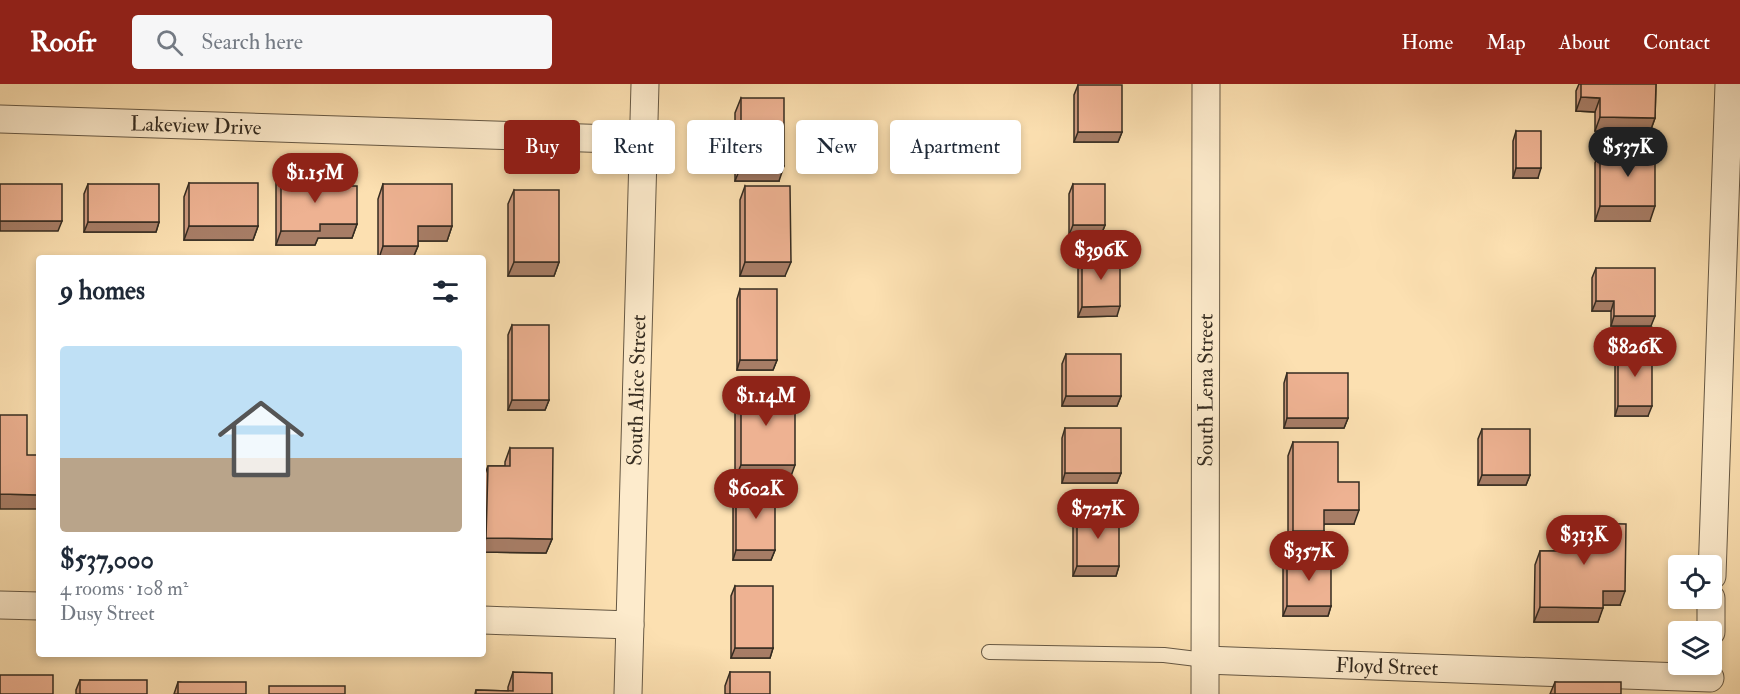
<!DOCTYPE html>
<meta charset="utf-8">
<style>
body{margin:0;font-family:"IM FELL Double Pica",serif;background:#f6f6f7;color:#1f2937;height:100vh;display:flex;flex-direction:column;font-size:22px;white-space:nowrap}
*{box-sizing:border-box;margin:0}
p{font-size:20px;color:#747a83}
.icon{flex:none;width:33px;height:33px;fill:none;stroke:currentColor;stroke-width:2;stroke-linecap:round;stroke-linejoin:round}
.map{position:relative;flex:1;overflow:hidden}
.sheet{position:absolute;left:36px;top:171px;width:450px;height:402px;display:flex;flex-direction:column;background:#fff;border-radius:6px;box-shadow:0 3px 9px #0003}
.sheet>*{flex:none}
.top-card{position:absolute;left:504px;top:36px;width:570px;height:54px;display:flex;gap:12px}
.controls{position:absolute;left:1668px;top:471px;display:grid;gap:12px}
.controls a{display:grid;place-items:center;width:54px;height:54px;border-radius:6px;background:#fff;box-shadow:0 3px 9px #0003;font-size:30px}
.price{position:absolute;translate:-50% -51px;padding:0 14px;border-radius:21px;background:#8f2418;color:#fff;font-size:20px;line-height:39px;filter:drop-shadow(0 2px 3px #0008)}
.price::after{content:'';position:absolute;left:50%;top:36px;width:18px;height:14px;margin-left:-9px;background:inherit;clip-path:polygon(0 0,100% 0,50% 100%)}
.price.current{background:#222;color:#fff}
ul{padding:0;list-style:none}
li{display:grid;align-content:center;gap:12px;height:318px;padding:0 24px}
li span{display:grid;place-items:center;height:186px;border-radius:6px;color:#555}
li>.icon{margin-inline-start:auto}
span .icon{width:108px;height:108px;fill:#fffc;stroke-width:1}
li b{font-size:26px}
h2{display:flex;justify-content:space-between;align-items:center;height:72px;padding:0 24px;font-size:26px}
.chip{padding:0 21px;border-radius:6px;background:#fff;box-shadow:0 3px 9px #0003;font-size:21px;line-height:54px}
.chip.current{background:#8f2418;color:#fff}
header{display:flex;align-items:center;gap:36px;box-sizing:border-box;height:84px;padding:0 30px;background:#8f2418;color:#fff}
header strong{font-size:28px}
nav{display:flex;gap:33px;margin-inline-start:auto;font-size:21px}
.search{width:420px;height:54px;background:#f6f6f7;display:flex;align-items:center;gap:15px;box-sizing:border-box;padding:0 21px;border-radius:6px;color:#747a83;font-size:22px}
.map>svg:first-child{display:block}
</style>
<header>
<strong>Roofr</strong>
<div class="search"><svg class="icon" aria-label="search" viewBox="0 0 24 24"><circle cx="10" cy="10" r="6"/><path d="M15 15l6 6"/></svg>Search here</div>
<nav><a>Home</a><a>Map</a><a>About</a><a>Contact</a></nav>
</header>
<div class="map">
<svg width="1740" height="610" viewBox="0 0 1740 610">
<rect width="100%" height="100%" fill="#fce0b1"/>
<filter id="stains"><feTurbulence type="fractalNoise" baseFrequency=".00333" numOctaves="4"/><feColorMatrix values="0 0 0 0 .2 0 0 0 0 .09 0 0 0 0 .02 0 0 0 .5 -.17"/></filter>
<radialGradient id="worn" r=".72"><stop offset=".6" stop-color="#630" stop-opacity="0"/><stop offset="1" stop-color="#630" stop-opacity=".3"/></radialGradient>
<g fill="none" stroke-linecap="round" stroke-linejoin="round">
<!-- service casing -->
<g stroke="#665844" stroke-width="16">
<path id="service" d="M989 568 1164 571 1205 576"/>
</g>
<!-- minor casing -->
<g stroke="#665844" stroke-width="29">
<g id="minor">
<path id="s1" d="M0 35 644 56"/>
<path d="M1712 492 1729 0"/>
<path d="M0 521 39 522"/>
<path d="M483 536 630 541"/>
<path d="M1711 548V514"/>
<path id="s2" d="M1205 576 1710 594"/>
<path id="s3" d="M628 610 645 0"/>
<path id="s4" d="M1205 610 1206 0"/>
</g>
</g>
<!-- service -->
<use href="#service" stroke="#fdebcc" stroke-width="14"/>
<!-- minor -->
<use href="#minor" stroke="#fdebcc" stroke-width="27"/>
</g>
<!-- wall -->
<path fill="#cd997e" stroke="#342b20" stroke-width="1.5" d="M1579 0H1656L1655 34 1650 48 1595 47V28L1576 27V7Z
M1078 1 1122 48 1118 58H1074V11Z
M741 14 779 97H735V29Z
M1516 47 1538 94H1513V57Z
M1600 65 1650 137H1595V79Z
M281 83 301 102 357 140 352 154H318L315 161H276V97Z
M189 99 258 142 253 156H184V113Z
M88 100 159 138 156 148H84V110Z
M383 100 452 142 447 157H418V162L413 174H378V115Z
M1073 100 1105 141 1101 151H1069V110Z
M745 102 785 192H740V116Z
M514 106 559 178 554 192H508V120Z
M1082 171 1117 232 1078 233V181Z
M1596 184 1651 242H1611V227H1592V194Z
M740 205 777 276 773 286H737V215Z
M512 241 549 316 545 326H508V251Z
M1618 267 1648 332H1615V277Z
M1066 270 1121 312 1117 322H1062V280Z
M1287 289 1348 334 1344 344H1284V299Z
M741 299 777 319 790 395H735V314Z
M1065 344 1121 389 1117 399H1062V354Z
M1482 345 1530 391 1526 401H1478V355Z
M1293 358 1338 398 1354 440H1324L1318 461H1288V372Z
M510 364 552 455 546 469 483 468V395L488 382H505V378Z
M736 406 775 466 771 476H733V416Z
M1077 430 1119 482 1116 492H1073V440Z
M1563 439 1620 521H1603L1598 538H1534L1535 481 1540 467H1558V453Z
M1287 473 1331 522 1328 532H1283V483Z
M735 502 773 564 770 574H731V512Z
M513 588 552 610H475L476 606 508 607V603Z
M730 588 770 610H725V602Z
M80 596 147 610H76V606Z
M178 598 246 610H174Z
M1555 598 1621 610H1550Z"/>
<!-- shaded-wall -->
<path fill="#a77d66" stroke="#342b20" stroke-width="1.5" d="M1581 13 1600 14 1595 28 1576 27Z
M1600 33 1655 34 1650 48 1595 47Z
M1078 48H1122L1118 58H1074Z
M741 82H784L779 97H735Z
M1516 84H1541L1538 94H1513Z
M1600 122H1655L1650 137H1595Z
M0 137H62L58 147H0Z
M88 138H159L156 148H84Z
M320 140H357L352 154H318L315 161H276L281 147Z
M1073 141H1105L1101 151H1069Z
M189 142H258L253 156H184Z
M418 142H452L447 157H412Z
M383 162H418L413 174H379Z
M514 178H559L554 192H508Z
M745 178H791L785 192H740Z
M1596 217H1614L1611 227H1592Z
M1120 222 1117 232 1078 233 1082 223Z
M1614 232H1655L1651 242H1611Z
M740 276H777L773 286H737Z
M1066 312H1121L1117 322H1062Z
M512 316H549L545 326H508Z
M1618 322H1652L1648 332H1615Z
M1287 334H1348L1344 344H1284Z
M741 381H795L790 395H735Z
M1065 389H1121L1117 399H1062Z
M1482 391H1530L1526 401H1478Z
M0 410 39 411V425H0Z
M1324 426H1359L1354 440H1318Z
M1293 447H1324L1318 461H1288Z
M486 454 552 455 546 469 483 468V464Z
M736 466H775L771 476H733Z
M1077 482H1119L1116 492H1073Z
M1603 507H1625L1620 521H1598Z
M1287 522H1331L1328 532H1283Z
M1540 523 1603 524 1598 538H1534Z
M735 564H773L770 574H731Z"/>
<!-- building -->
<path fill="#eeb292" stroke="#342b20" stroke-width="1.5" d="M1581 0H1656L1655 34 1600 33V14L1581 13Z
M1078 1H1122V48H1078Z
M741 14H784V82H741Z
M1516 47H1541V84H1516Z
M1600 65H1655V122H1600Z
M281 83H301V102H357V140H320V147H281Z
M189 99H258V142H189Z
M0 100H62V137H0Z
M88 100H159V138H88Z
M383 100H452V142H418V162H383Z
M1073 100H1105V141H1073Z
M745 102H790L791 178H745Z
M514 106H559V178H514Z
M1082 171H1120V222L1082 223Z
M1596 184H1655V232H1614V217H1596Z
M740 205H777V276H740Z
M512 241H549V316H512Z
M1618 267H1652V322H1618Z
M1066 270H1121V312H1066Z
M1287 289H1348V334H1287Z
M741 299H777V319H795V381H741Z
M0 331H27V371H39V411L0 410Z
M1065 344H1121V389H1065Z
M1482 345H1530V391H1482Z
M1293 358H1338V398H1359V426H1324V447H1293Z
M510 364H553L552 455 486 454 488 382H510Z
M736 406H775V466H736Z
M1077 430H1119V482H1077Z
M1563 439 1626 440 1625 507H1603V524L1540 523V467H1563Z
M1287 473H1331V522H1287Z
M735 502H773V564H735Z
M513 588 552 589V610H476V606L513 607Z
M730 588H770V610H730Z
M0 591H53V610H0Z
M80 596H147V610H80Z
M178 598H246V610H178Z
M1555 598H1621V610H1555Z
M269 602H345V610H269Z"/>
<g text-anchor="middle" stroke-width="4.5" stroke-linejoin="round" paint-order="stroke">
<!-- street labels -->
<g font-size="21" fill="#342b20" stroke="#fdebcc">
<text dy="7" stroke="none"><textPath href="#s1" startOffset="196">Lakeview Drive</textPath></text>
<text dy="7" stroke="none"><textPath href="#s3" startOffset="304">South Alice Street</textPath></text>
<text dy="7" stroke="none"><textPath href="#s4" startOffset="304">South Lena Street</textPath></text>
<text dy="7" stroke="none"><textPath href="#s2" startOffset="182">Floyd Street</textPath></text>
</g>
</g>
<rect width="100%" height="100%" filter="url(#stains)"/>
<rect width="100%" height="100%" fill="url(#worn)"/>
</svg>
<div class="controls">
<a><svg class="icon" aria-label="locate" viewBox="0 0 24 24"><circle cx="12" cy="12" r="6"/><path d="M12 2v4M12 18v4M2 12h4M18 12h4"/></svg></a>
<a><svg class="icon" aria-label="layers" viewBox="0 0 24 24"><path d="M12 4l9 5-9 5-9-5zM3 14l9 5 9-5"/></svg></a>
</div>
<b class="price current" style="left:1628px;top:94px">$537K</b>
<b class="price" style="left:315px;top:120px">$1.15M</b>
<b class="price" style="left:1101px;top:197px">$396K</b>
<b class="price" style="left:1635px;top:294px">$826K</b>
<b class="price" style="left:766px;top:343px">$1.14M</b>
<b class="price" style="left:756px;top:436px">$602K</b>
<b class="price" style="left:1098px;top:456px">$727K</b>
<b class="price" style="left:1584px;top:482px">$313K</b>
<b class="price" style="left:1309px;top:498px">$357K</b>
<div class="top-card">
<a class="chip current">Buy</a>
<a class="chip">Rent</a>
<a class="chip">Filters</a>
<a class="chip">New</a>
<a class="chip">Apartment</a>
</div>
<section class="sheet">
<h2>9 homes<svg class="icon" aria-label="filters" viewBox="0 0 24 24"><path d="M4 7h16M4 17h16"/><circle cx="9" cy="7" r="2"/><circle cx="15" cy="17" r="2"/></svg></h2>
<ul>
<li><span style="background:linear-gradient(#bfe0f5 60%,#b9a48a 0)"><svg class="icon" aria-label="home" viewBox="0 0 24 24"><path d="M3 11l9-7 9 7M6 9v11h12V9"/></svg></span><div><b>$537,000</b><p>4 rooms · 108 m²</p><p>Dusy Street</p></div></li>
</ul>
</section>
</div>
